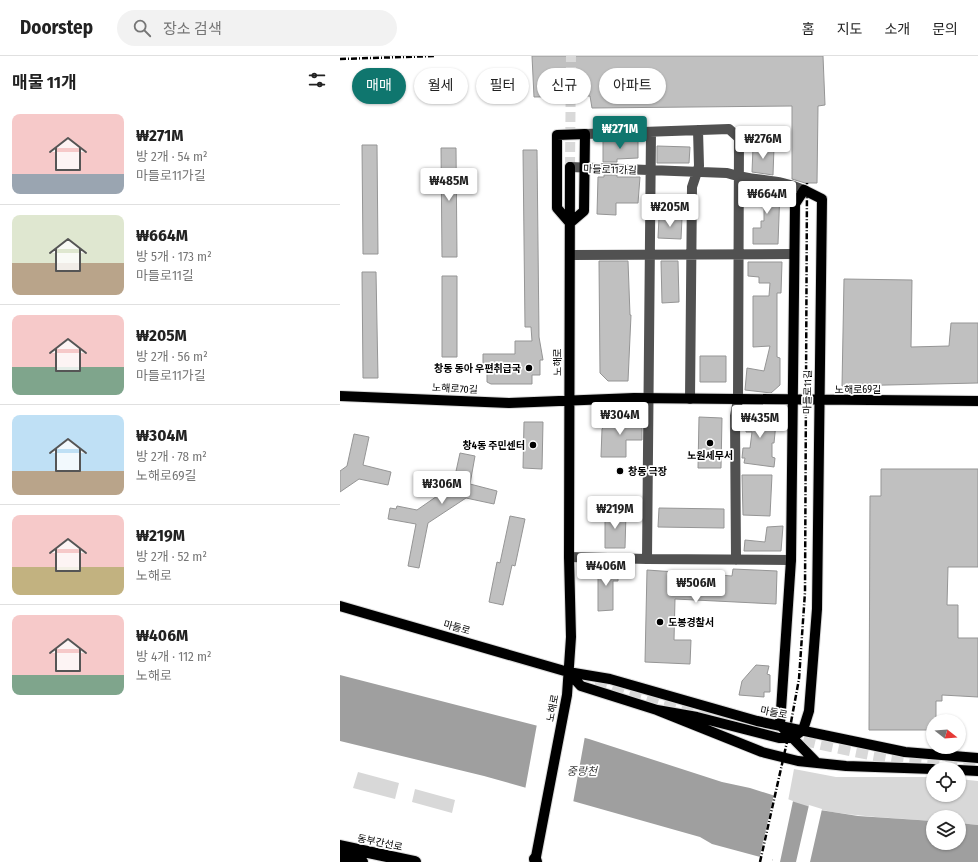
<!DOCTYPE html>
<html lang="ko">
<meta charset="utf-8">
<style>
body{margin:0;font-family:"Fira Sans Condensed","Noto Sans KR",sans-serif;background:#f2f2f2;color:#222;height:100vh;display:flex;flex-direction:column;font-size:15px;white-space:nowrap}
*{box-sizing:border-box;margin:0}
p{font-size:13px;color:#767676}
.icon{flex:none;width:22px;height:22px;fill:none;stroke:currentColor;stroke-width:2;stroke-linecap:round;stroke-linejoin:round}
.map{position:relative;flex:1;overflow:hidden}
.details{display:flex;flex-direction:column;background:#fff;width:340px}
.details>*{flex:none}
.banner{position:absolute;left:12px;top:12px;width:380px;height:36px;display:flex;gap:8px}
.needle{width:26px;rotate:107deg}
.controls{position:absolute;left:586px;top:658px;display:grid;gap:8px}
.controls a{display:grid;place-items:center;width:40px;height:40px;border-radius:50%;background:#fff;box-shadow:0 1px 3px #0004;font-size:20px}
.price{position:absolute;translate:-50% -34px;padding:0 9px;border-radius:4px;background:#fff;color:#222;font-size:13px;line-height:26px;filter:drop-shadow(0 1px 2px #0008)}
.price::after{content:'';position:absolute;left:50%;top:24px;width:12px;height:9px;margin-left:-6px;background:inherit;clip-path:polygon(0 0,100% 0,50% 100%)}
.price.on{background:#0f766e;color:#fff}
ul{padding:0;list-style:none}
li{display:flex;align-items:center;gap:12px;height:100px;padding:0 12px}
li+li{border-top:1px solid #e0e0e0}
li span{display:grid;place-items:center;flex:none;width:112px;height:80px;border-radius:8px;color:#555}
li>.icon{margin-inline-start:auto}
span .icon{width:48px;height:48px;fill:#fffc;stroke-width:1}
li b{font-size:17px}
h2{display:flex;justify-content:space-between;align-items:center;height:48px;padding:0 12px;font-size:17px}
.chip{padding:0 14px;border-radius:18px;background:#fff;box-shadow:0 1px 3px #0004;font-size:14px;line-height:36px}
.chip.on{background:#0f766e;color:#fff}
header{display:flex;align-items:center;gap:24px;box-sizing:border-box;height:56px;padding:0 20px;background:#fff;border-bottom:1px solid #e0e0e0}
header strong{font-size:19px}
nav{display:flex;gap:22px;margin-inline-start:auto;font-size:14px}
.search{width:280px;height:36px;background:#f2f2f2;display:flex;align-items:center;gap:10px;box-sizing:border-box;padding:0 14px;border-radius:22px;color:#767676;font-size:15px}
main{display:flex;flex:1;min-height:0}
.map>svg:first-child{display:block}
</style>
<header>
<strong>Doorstep</strong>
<div class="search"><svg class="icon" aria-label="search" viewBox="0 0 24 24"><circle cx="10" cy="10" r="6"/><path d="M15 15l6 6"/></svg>장소 검색</div>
<nav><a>홈</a><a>지도</a><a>소개</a><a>문의</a></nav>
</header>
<main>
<section class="details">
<h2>매물 11개<svg class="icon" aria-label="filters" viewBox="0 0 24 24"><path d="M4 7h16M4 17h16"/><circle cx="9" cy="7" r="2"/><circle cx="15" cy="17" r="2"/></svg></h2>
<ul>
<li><span style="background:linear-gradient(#f6c9c9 75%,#9aa5b1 0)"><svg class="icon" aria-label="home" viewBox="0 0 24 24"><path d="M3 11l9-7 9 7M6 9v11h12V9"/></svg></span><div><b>₩271M</b><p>방 2개 · 54 m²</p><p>마들로11가길</p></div></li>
<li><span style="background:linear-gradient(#dfe7d0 60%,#b9a48a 0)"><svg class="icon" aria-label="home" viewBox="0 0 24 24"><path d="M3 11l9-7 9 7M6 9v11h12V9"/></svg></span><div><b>₩664M</b><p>방 5개 · 173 m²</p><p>마들로11길</p></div></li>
<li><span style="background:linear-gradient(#f6c9c9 65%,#7fa58c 0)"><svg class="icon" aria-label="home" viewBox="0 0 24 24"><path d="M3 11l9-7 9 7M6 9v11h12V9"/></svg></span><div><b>₩205M</b><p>방 2개 · 56 m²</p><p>마들로11가길</p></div></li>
<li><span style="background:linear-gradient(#bfe0f5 70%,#b9a48a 0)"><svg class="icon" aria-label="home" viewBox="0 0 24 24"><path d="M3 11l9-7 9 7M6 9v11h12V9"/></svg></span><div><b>₩304M</b><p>방 2개 · 78 m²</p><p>노해로69길</p></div></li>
<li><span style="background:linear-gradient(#f6c9c9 65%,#c2b280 0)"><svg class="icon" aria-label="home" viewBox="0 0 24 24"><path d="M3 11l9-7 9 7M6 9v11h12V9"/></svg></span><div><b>₩219M</b><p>방 2개 · 52 m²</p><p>노해로</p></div></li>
<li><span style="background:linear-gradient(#f6c9c9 75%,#7fa58c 0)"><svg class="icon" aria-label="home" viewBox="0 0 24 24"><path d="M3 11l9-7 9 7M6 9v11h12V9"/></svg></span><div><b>₩406M</b><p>방 4개 · 112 m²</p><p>노해로</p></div></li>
</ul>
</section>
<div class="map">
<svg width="638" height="806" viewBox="0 0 638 806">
<rect width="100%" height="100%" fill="#fff"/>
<!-- green -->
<path fill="#d8d8d8" d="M454 713 496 721H593V739H619V723L638 725V769L619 767V761H593V765C544 761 495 761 448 745Z
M18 716 59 727 55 743 13 732Z
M75 733 115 744 112 757 72 746Z"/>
<!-- water -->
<path fill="#9f9f9f" d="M0 619 249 683 382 726 410 732 480 754 518 760 593 765V787H619V767L638 769V806H439L372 788 360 781 144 720 0 685Z"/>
<!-- pier -->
<path fill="#fff" d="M197 668 245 680 233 747 185 734Z
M434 738 453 745 440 806H433V803L431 806 419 804Z
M469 749 482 753 470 806H456Z"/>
<!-- building -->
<path fill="#c0c0c0" stroke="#959595" d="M192 0H483L485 49 478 50 477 127H465L452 123V50L252 52 250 40 194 41Z
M298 83V102L277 103V106H263V84Z
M22 89H37L38 198H23Z
M317 90 350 91 349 107H317Z
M413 91H434L433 119 412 116Z
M101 92H116L117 201H102Z
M183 94H197L199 281 203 304H200V319H192V328H151L147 326V309L143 308V298H175V285H192L191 271H185Z
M264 119H277V121H300L298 147H276V159L257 158 258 121H264Z
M406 128 440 133 438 188H413V172H421V165H424V141L406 139Z
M319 161 342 162 341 183 318 182Z
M259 205H288L290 259H291L288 325H268L260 317Z
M321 205H338L339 246 322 247Z
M408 206H442L441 237H437V301L440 302V329L431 337 405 334 407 312 424 315 430 290 413 291V240H429L430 227H419V221L408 220Z
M22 216H36L38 322H23Z
M102 220H117V301H102Z
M504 223 572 224 571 291 609 290 611 267H638V327L502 330Z
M360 300H386V326H360Z
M407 355H424L436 367 434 387H432V401L435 402 434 411 404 407 405 402H402L403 392H410L412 376H406Z
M359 361 382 362 381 412H358Z
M271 362 302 363V384H286V401H261L262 373Z
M184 366H203L202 413 183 412Z
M14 378 29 381 23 409 51 416 48 429 19 423 0 436V415L7 410Z
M120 397 135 400 130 428 157 435 154 448 126 442 88 467 79 512 68 510 76 468 48 463 50 452 56 453 57 450 77 454 113 429Z
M541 413H638V511H608L607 549H618V582H638V641L602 639V645H596V665H593V674H529L530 440H541Z
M402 419H432L430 460 403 459Z
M319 452 384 453V472L318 471Z
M265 457H286L285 492H265Z
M170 460 185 463 175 510 172 509 163 549 149 546 157 506 160 507Z
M443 470 441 495H404L405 484 425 486 427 471Z
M258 511H278V525H273V554L258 555Z
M393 513 437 515 436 548 335 543 334 584H351L350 608 305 606 307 514 392 520Z
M416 609 429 610 427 618 430 619V636H424V641L399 639 402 625Z"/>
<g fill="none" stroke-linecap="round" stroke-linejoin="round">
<!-- major-tunnel -->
<path stroke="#d9d9d9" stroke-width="10" stroke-dasharray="10 5" stroke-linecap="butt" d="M230 111 231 0"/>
<!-- highway-tunnel -->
<path stroke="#d9d9d9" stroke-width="12" stroke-dasharray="12 6" stroke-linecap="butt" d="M238 621C340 649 442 683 546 701 576 706 607 708 637 711"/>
<!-- major casing -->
<g stroke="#dbdbdb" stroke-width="12">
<path id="major" d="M245 78 244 155 230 167 217 152V79Z
M0 340 169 347 294 342 638 345
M0 550 228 616 270 623 417 665 565 696 638 702
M228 616 241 630 317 654 422 696 458 705 506 710 593 713
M317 654 357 661 439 682H452L463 674 469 655 477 553 482 143 464 134 455 148 451 504 440 669 477 707
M619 714 638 715
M195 806 227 639 231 581 229 501 230 111"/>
</g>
<!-- highway casing -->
<g stroke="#dbdbdb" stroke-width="14">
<path id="highway" d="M0 790 75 806
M0 800 22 806
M195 803 196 806"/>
</g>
<!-- minor -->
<path stroke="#515151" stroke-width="10" d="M245 78 389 73 399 82 398 344 395 360 396 504
M230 111 387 117C414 126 439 122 464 134
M230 199 453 198
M350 343 352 131 359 110 358 74
M229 501 307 503 451 504
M307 503 311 76"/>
<!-- major -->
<use href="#major" stroke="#000" stroke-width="10"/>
<!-- highway -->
<use href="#highway" stroke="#000" stroke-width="12"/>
<!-- rail -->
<path stroke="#000" stroke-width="2.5" stroke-dasharray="6 2 1 2" stroke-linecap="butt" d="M0 3 95 0
M420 806 449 677 459 623 465 536 467 127"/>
</g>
<!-- markers -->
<g fill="#000" stroke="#fff" stroke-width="1.5">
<circle cx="189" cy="312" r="4"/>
<circle cx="370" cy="387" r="4"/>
<circle cx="193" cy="389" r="4"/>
<circle cx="280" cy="415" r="4"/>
<circle cx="320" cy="566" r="4"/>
</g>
<g text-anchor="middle" stroke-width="3.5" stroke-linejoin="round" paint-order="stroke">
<!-- street labels -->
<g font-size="10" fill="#000" stroke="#fff">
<text transform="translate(270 113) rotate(2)" y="4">마들로11가길</text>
<text transform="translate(217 306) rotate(-90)" y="4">노해로</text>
<text transform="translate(115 332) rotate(3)" y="4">노해로70길</text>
<text x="518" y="337">노해로69길</text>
<text transform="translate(467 336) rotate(-89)" y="4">마들로11길</text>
<text transform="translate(117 571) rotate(16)" y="4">마들로</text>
<text transform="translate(212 652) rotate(-79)" y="4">노해로</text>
<text transform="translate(434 656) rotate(11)" y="4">마들로</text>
<text transform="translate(40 786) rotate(12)" y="4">동부간선로</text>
</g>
<!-- poi labels -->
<g font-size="10" font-weight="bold" fill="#000" stroke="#fff" text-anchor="end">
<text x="181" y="316">창동 동아 우편취급국</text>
<text x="185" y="393">창4동 주민센터</text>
<text x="370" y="403" text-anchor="middle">노원세무서</text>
<text x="288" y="419" text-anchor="start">창동 극장</text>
<text x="328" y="570" text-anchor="start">도봉경찰서</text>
</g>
<!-- water labels -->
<g font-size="11" font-style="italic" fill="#404040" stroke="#fff">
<text x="242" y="719">중랑천</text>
</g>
</g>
</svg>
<div class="controls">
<a><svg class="needle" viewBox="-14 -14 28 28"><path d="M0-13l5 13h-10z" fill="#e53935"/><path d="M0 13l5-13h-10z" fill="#767676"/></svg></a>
<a><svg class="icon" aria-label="locate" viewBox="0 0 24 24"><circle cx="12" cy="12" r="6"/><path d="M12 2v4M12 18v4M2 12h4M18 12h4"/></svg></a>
<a><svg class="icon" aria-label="layers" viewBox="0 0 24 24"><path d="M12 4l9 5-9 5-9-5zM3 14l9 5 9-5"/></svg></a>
</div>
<b class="price on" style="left:280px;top:94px">₩271M</b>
<b class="price" style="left:423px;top:104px">₩276M</b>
<b class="price" style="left:109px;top:146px">₩485M</b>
<b class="price" style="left:427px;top:159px">₩664M</b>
<b class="price" style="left:330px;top:172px">₩205M</b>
<b class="price" style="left:280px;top:380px">₩304M</b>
<b class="price" style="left:420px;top:383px">₩435M</b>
<b class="price" style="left:102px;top:449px">₩306M</b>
<b class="price" style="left:275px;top:474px">₩219M</b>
<b class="price" style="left:266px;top:531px">₩406M</b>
<b class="price" style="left:356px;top:548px">₩506M</b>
<div class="banner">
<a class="chip on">매매</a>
<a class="chip">월세</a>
<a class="chip">필터</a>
<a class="chip">신규</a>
<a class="chip">아파트</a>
</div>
</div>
</main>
